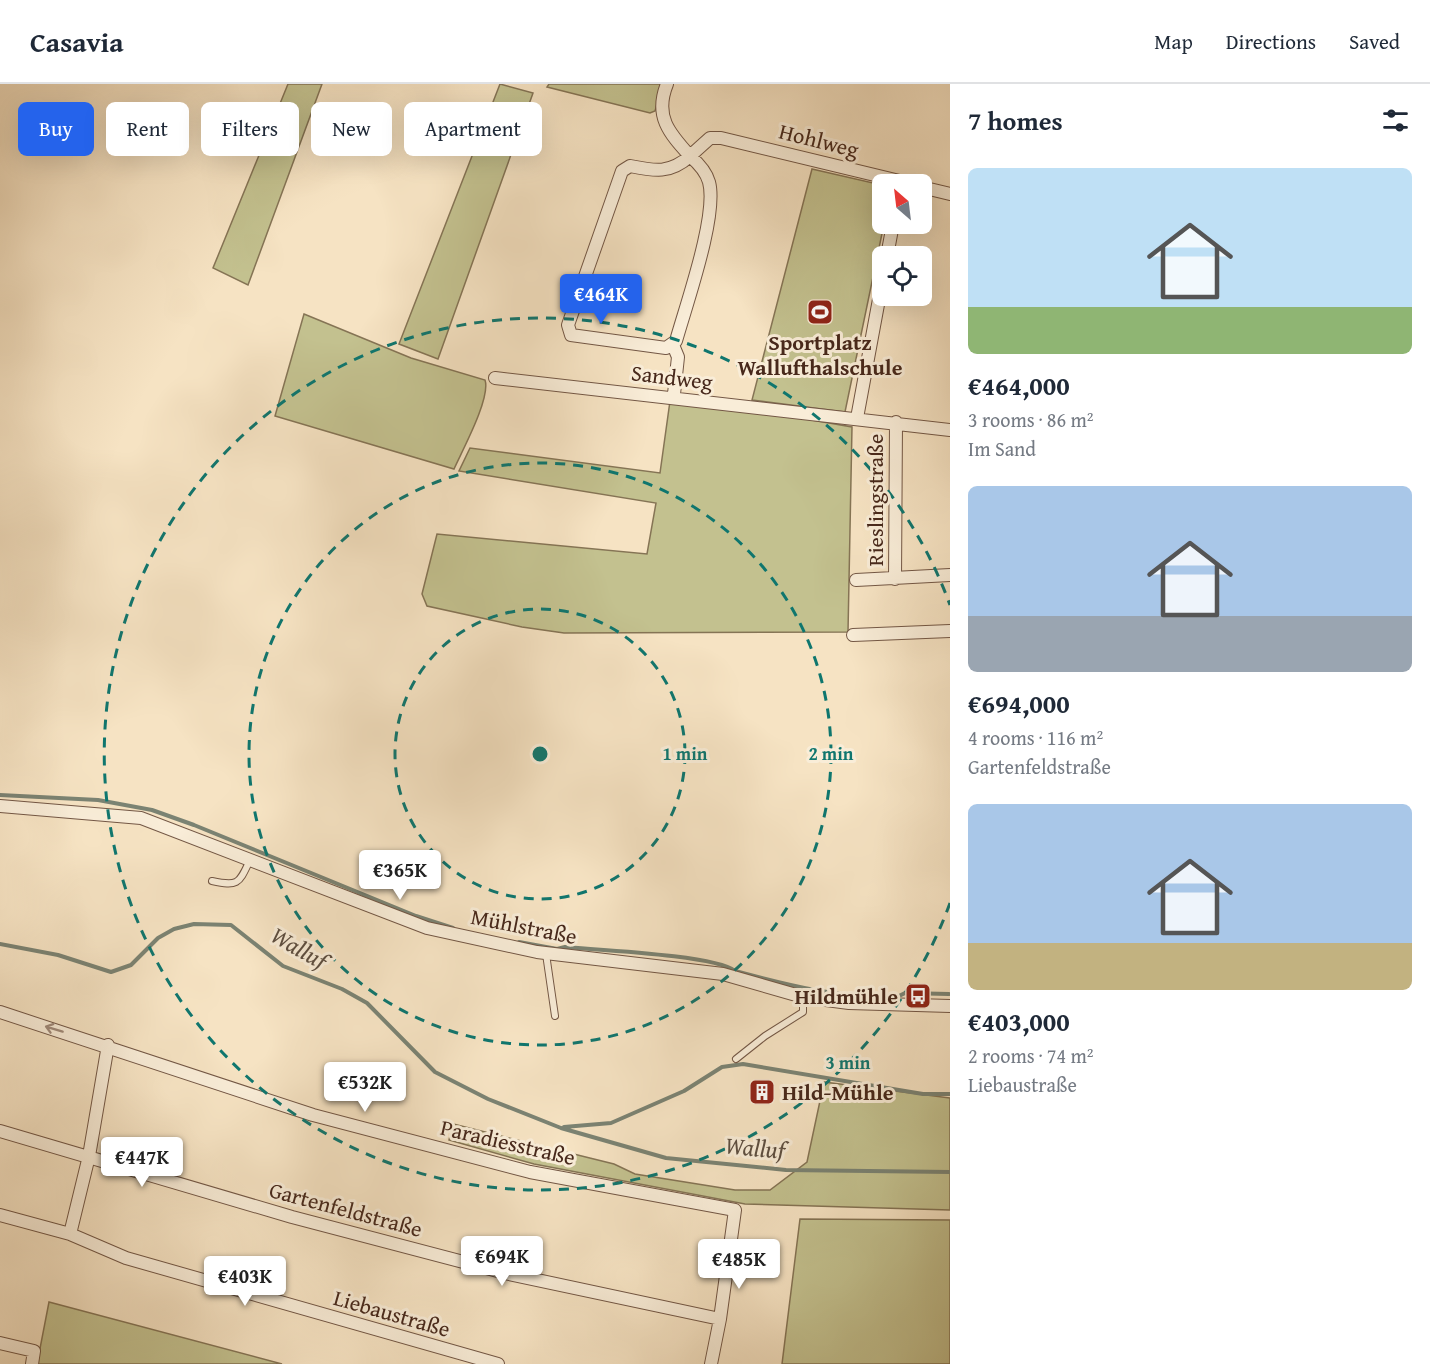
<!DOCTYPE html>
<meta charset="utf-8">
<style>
body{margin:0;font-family:"Gentium Book Plus",serif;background:#f2f2f3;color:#1f2937;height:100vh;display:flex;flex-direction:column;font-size:22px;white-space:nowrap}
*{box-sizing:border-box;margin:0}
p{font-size:20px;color:#747a83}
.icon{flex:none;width:33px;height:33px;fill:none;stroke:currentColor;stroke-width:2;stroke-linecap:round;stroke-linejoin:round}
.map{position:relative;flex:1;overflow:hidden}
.side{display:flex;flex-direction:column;background:#fff;width:480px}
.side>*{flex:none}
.hud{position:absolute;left:18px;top:18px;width:570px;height:54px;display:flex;gap:12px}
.needle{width:39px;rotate:332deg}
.controls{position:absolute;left:872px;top:90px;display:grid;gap:12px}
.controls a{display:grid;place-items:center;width:60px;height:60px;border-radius:9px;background:#fff;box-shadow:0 6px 24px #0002;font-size:30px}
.price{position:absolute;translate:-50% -51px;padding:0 14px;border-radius:6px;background:#fff;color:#222;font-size:20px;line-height:39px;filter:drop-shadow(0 2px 3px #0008)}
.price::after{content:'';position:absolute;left:50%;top:36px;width:18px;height:14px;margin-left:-9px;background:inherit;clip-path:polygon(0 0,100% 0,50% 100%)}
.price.selected{background:#2563eb;color:#fff}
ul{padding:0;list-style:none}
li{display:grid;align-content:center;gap:12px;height:318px;padding:0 18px}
li span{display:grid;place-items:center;height:186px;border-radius:9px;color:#555}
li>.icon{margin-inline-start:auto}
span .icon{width:108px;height:108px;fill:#fffc;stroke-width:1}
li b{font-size:26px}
h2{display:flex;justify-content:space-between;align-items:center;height:72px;padding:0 18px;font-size:26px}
.chip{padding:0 21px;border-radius:9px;background:#fff;box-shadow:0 6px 24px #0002;font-size:21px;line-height:54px}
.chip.selected{background:#2563eb;color:#fff}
header{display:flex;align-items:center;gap:36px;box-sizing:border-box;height:84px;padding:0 30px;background:#fff;border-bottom:2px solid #e0e1e3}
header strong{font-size:28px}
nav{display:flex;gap:33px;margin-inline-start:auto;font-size:21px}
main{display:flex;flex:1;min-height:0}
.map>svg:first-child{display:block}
</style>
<header>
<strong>Casavia</strong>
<nav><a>Map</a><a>Directions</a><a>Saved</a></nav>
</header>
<main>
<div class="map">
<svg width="950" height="1280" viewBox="0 0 950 1280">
<rect width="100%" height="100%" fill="#f6e3c3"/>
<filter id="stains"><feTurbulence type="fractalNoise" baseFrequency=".00333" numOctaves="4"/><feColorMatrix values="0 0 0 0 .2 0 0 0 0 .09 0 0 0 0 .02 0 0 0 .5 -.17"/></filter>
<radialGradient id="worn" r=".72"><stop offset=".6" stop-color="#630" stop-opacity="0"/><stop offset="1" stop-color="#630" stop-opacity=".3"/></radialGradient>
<!-- green -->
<path fill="#c3c18f" stroke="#857455" stroke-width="1.5" d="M288 0H322L248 201 213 184Z
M500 0 533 9 438 275 399 260Z
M549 0H663L655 27 650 29 547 3Z
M812 85 882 101 884 140 845 328 752 316Z
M304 230 411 274 485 296C491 314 462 367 454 385L275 332Z
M670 317 777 330 852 343 848 548 564 549 522 543 427 522 422 510 437 450 647 470 656 419 459 387 470 364 660 389Z
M824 998 950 1014V1126L745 1120 534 1080 449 1056 453 1040 614 1080 635 1090 735 1106H770L807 1078Z
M800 1135 950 1136V1280H782Z
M49 1218 282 1280H37Z"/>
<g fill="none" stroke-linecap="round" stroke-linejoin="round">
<!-- stream -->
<path stroke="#7b8373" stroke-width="4" d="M0 711 98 716 152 726 194 741 416 832 453 844
M519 858 557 865 565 863C597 866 715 871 735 887 791 902 838 914 897 913L905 909 949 910
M0 860 58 871 111 888 131 881 158 854 174 845 194 840 231 841 283 882 342 905 367 919 435 988 488 1015 561 1044 666 1074 786 1086 950 1088
M564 1043 611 1039 684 1007 722 983 743 980 923 1010H950"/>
<!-- lane casing -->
<g stroke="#735745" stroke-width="8">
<path id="lane" d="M212 797C239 803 239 799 250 776
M546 870 555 932
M736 975 765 952 803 928V913"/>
</g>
<!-- street casing -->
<g stroke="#735745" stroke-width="14">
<path id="street" d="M667 0C654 32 669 49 690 72L710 54H721L912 100
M690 72C698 79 706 87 709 98 718 131 686 221 676 257L666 264 571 251 568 241 622 87 630 82C655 87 670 90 690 72Z
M921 103 950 110
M887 172 893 140
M673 261 678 273 674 310
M495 294 950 346
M857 334 882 199
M895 495 896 338
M856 496 950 491
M853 551 950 547
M0 722 141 734 427 844 537 868 723 890 803 913 849 919 950 922
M0 928 313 1031 530 1088 735 1126 720 1235 711 1280
M0 1047 292 1133 509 1190 720 1235
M0 1131 70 1150 126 1174 498 1280
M70 1150 89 1072 108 961
M0 1259 34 1267 32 1280"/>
</g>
<!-- lane -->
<use href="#lane" stroke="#f9edd8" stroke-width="6"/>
<!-- street -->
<use href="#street" stroke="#f9edd8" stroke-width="12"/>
</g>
<!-- one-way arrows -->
<defs><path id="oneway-shaft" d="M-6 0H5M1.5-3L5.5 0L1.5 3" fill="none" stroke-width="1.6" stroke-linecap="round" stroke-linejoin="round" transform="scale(1.5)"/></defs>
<use stroke="#a08a7a" href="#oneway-shaft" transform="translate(54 945) rotate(-163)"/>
<!-- distance rings -->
<g fill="none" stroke="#0f766e" stroke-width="3" stroke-dasharray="10 8">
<circle cx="540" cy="670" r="145"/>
<circle cx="540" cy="670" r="291"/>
<path d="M950 819A436 436 0 1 1 950 521"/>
</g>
<!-- icons -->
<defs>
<g id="stadium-square" transform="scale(1.35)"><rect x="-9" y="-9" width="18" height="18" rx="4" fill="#8f2418" stroke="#f9edd8"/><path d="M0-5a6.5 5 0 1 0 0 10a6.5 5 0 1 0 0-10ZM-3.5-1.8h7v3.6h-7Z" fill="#fff"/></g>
<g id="bus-square" transform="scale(1.35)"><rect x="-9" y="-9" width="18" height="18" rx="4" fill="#8f2418" stroke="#f9edd8"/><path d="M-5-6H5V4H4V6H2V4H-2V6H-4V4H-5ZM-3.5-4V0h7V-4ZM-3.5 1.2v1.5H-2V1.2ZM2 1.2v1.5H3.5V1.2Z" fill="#fff"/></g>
<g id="building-square" transform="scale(1.35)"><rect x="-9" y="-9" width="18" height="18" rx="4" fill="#8f2418" stroke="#f9edd8"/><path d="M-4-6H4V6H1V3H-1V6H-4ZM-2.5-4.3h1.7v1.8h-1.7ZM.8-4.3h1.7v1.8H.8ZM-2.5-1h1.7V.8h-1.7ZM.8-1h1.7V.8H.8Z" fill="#fff"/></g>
</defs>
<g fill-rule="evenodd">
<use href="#stadium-square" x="820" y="228"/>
<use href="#bus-square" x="918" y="912"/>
<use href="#building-square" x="762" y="1008"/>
</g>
<g text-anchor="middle" stroke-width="6" stroke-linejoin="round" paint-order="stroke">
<!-- street labels -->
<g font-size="22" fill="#47281b" stroke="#f9edd8">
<text transform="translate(819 56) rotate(14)" y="8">Hohlweg</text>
<text transform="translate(672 293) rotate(7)" y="8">Sandweg</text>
<text transform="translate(875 416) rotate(-90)" y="8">Rieslingstraße</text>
<text transform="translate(524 842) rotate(11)" y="8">Mühlstraße</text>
<text transform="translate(508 1058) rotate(13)" y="8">Paradiesstraße</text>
<text transform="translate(346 1125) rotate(15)" y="8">Gartenfeldstraße</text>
<text transform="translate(392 1229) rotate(16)" y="8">Liebaustraße</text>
</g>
<!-- poi labels -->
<g font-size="22" font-weight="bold" fill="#47281b" stroke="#f9edd8">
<text x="820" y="266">Sportplatz<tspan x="820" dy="25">Wallufthalschule</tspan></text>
<text x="898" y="920" text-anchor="end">Hildmühle</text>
<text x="782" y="1016" text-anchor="start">Hild-Mühle</text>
</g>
<!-- water labels -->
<g font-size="24" font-style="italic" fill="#5d4e40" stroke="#f9edd8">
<text transform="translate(299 864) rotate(30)" y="8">Walluf</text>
<text transform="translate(755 1064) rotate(5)" y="8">Walluf</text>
</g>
</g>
<circle cx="540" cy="670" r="9" fill="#0f766e" stroke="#f9edd8" stroke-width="3"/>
<g font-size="18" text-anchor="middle" font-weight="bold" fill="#0f766e" stroke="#f9edd8" stroke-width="6" stroke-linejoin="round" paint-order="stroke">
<text x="685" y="676">1 min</text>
<text x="831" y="676">2 min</text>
<text x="848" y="985">3 min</text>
</g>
<rect width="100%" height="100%" filter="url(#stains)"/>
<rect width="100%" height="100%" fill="url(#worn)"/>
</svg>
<div class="controls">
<a><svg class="needle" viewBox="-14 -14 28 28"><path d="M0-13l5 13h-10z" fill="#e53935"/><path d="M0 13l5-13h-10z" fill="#747a83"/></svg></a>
<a><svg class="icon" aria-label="locate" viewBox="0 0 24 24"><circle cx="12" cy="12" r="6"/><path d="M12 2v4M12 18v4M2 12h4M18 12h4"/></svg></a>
</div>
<b class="price selected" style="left:601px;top:241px">€464K</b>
<b class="price" style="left:400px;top:817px">€365K</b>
<b class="price" style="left:365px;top:1029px">€532K</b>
<b class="price" style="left:142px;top:1104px">€447K</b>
<b class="price" style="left:502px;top:1203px">€694K</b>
<b class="price" style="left:739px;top:1206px">€485K</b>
<b class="price" style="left:245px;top:1223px">€403K</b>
<div class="hud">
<a class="chip selected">Buy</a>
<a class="chip">Rent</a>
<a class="chip">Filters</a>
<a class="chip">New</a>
<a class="chip">Apartment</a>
</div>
</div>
<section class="side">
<h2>7 homes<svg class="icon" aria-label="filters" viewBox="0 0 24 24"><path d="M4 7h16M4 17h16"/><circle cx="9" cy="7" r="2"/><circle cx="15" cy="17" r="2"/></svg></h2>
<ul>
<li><span style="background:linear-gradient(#bfe0f5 75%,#8fb573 0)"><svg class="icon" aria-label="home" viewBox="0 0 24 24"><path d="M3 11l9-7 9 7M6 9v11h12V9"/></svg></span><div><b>€464,000</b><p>3 rooms · 86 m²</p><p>Im Sand</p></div></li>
<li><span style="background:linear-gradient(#a9c7e8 70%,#9aa5b1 0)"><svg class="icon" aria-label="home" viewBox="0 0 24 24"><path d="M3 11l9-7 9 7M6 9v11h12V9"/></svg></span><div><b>€694,000</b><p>4 rooms · 116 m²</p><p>Gartenfeldstraße</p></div></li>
<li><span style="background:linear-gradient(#a9c7e8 75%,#c2b280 0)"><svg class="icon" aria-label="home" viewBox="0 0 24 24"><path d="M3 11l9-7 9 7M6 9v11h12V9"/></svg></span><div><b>€403,000</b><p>2 rooms · 74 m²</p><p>Liebaustraße</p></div></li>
</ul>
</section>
</main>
